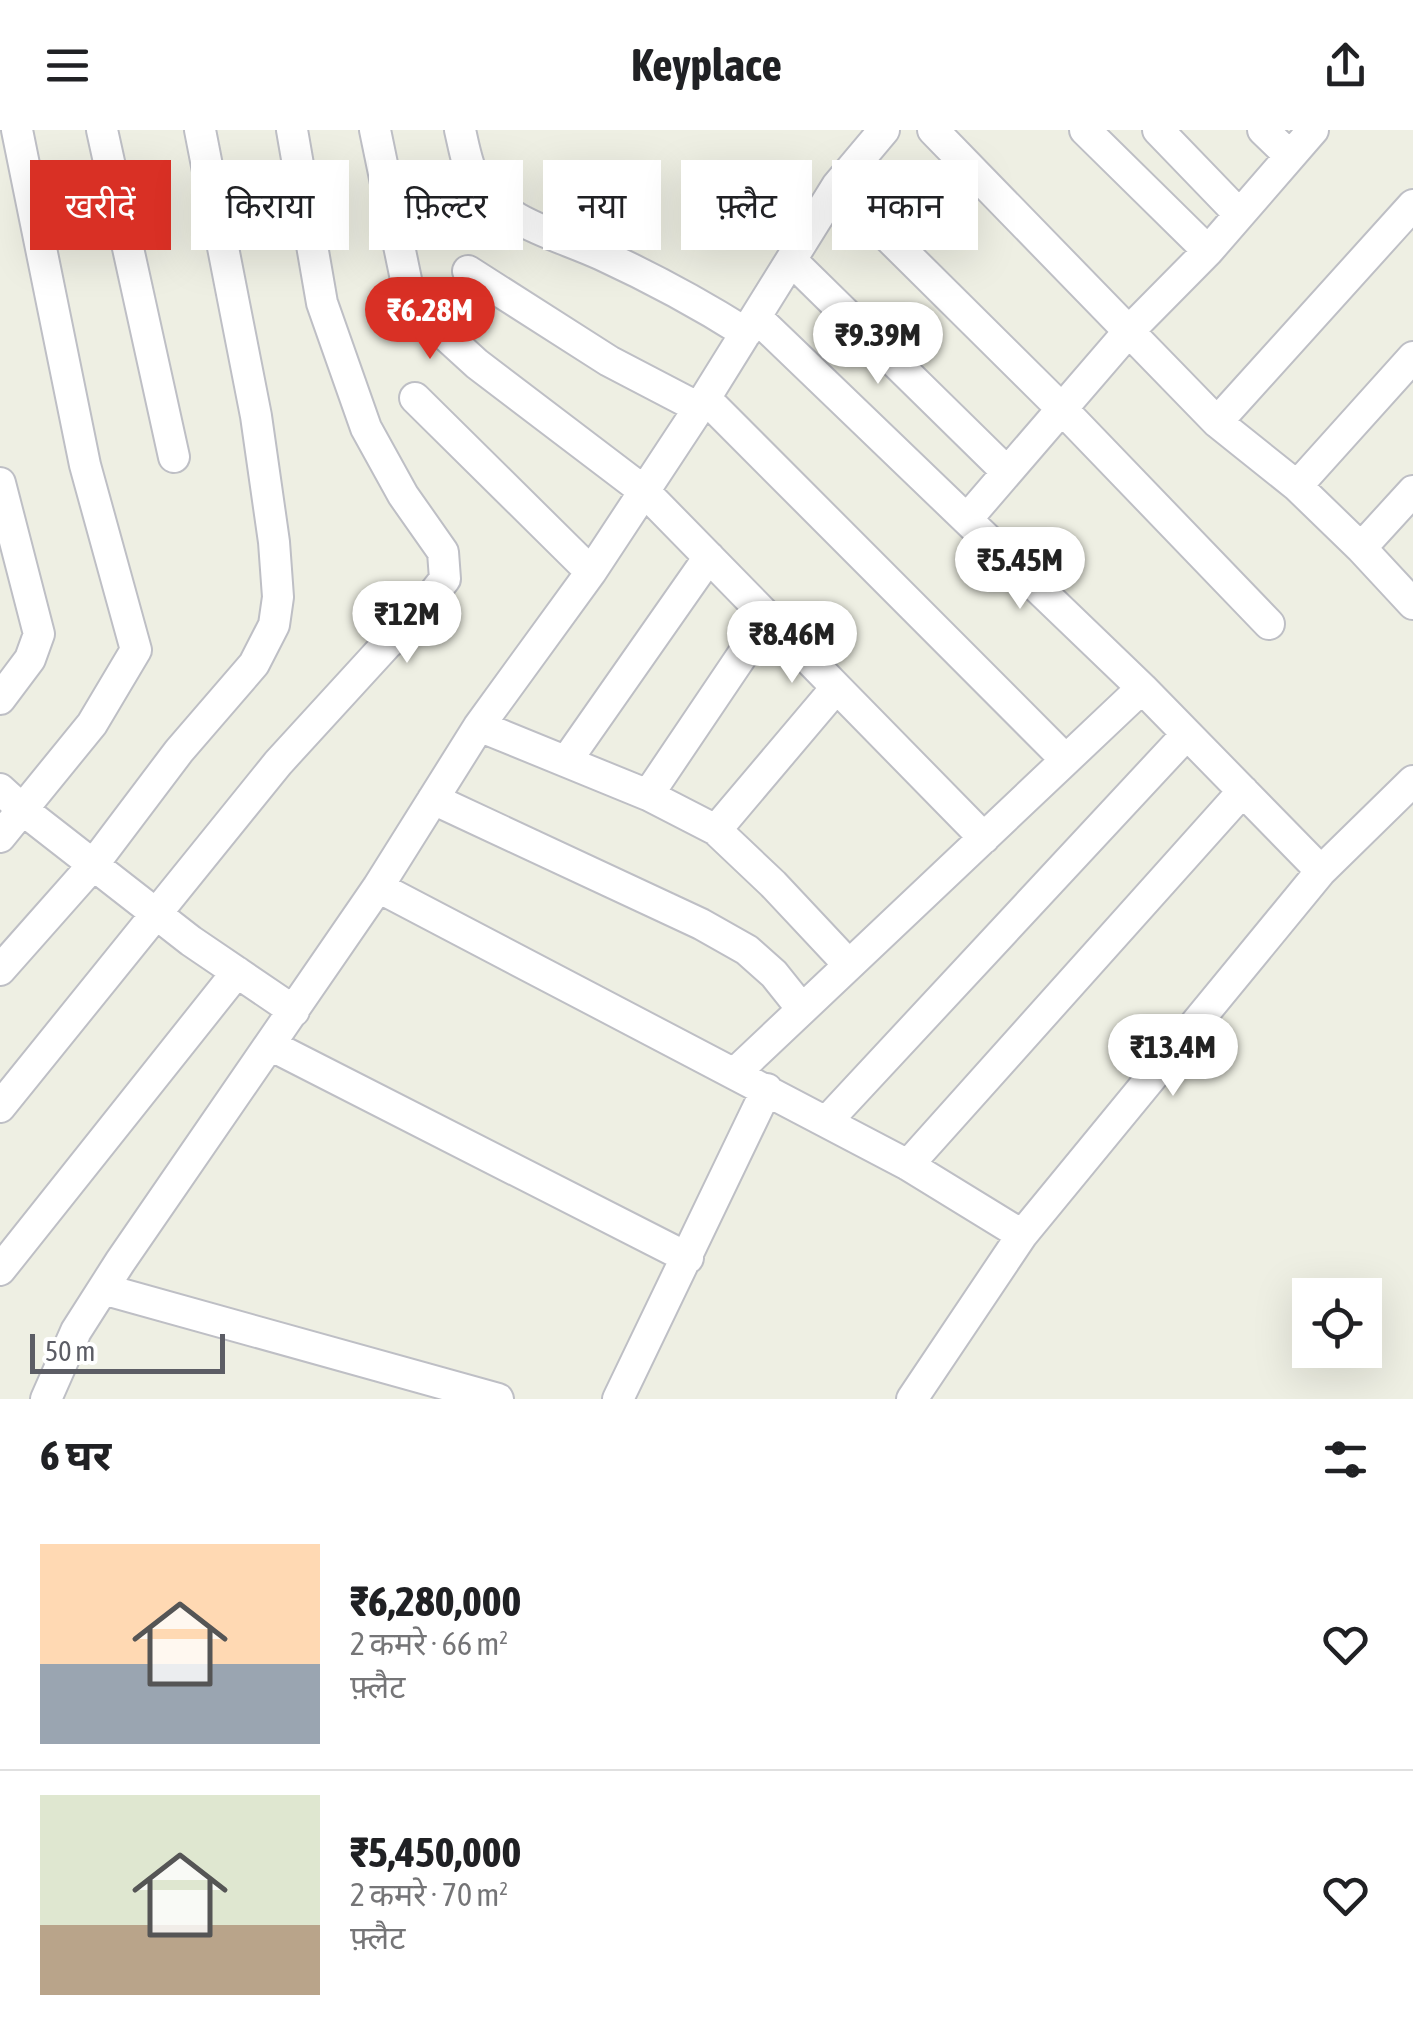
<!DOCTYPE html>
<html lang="hi">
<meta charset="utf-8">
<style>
body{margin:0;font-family:"Asap Condensed","Noto Sans Devanagari",sans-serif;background:#f2f2f2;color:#202124;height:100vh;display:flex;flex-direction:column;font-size:38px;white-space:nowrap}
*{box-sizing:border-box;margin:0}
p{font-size:32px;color:#757577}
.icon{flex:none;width:55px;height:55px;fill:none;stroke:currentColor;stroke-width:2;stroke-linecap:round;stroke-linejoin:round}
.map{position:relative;height:1269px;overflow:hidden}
.sheet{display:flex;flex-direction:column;background:#fff;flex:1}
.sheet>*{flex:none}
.hud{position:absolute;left:30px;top:30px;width:1355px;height:90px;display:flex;gap:20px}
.fabs{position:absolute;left:1292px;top:1148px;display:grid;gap:20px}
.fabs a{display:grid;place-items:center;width:90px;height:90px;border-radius:0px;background:#fff;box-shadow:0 10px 40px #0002;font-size:50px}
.scale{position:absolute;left:30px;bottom:25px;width:195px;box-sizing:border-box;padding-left:10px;border:5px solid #5c5d65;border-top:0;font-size:28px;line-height:35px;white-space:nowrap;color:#5c5d65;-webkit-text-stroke:8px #fff;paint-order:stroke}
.price{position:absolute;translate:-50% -85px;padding:0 22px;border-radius:35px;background:#fff;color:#222;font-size:32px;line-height:65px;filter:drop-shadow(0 2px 5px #0008)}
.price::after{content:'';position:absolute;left:50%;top:60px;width:30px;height:22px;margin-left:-15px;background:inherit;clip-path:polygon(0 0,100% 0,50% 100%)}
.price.selected{background:#d93025;color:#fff}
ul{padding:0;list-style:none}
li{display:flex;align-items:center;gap:30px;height:250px;padding:0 40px}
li+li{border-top:2px solid #e0e0e0}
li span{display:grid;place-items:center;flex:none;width:280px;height:200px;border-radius:0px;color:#555}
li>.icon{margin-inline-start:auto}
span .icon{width:120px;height:120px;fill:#fffc;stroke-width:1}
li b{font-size:42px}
h2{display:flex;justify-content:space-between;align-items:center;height:120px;padding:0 40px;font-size:42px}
.pill{padding:0 35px;border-radius:0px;background:#fff;box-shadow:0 10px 40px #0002;font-size:35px;line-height:90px}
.pill.selected{background:#d93025;color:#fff}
header{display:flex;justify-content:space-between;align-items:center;height:130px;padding:0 40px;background:#fff;font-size:45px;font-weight:700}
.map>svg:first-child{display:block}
</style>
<header><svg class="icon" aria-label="menu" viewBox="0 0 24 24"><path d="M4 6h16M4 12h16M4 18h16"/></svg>Keyplace<svg class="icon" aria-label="share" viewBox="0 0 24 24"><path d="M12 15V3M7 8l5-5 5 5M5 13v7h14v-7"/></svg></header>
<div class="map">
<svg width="1413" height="1269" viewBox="0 0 1413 1269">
<rect width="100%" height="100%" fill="#eeefe3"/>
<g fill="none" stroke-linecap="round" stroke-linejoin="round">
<!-- minor casing -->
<g stroke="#bebfc5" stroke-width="34">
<path id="minor" d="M102 0 174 327
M375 0 409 164 432 193 477 234 644 361 984 708
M460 0C464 17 467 37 476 52 505 94 559 105 602 125 652 148 700 174 746 203
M933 0 1217 292 1297 356 1361 418 1413 474
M1085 0 1208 121
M1158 0 1239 84
M1263 0 1290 26
M837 56 1062 279 1269 494
M791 130 1007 342
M468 141 609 231 699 278
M756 187 1142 558 1321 741
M415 268 591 442
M705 268 1066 630
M1217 292 1413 75
M0 353 39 504 30 529 0 569
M1297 356 1413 227
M967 389 1129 201 1208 121 1313 0
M1361 418 1413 361
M479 596 648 665 716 700 773 754 849 835
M567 630 709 427
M0 659 23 680 191 811 294 881
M648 665 768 487
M433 669 701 794 747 820 774 844 802 879
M716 700 836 558
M0 707 92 594 136 520 85 335 17 0
M378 757 908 1035 1022 1105
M0 840 93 735 179 621 254 534 274 495 278 467 274 412 256 286 200 0
M270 915 688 1128
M735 943 1142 558
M0 977 278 633 386 515 408 496 445 449 443 422 403 365 366 298 322 173 292 0
M827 991 1187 604
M908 1035 1243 661
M0 1140 237 842
M103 1159 498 1269
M46 1269 76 1201 120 1132 378 757 479 596 591 442 699 278 837 56 884 0
M618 1269 767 959
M912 1269 1022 1105 1321 741 1413 651"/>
</g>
<!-- minor -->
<use href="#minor" stroke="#fff" stroke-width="30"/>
</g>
</svg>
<div class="fabs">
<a><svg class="icon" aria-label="locate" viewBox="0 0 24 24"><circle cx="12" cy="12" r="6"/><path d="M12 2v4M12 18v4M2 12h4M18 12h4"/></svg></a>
</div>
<div class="scale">50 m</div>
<b class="price selected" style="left:430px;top:232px">₹6.28M</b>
<b class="price" style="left:878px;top:257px">₹9.39M</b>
<b class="price" style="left:1020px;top:482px">₹5.45M</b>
<b class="price" style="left:407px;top:536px">₹12M</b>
<b class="price" style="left:792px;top:556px">₹8.46M</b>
<b class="price" style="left:1173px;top:969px">₹13.4M</b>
<div class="hud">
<a class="pill selected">खरीदें</a>
<a class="pill">किराया</a>
<a class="pill">फ़िल्टर</a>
<a class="pill">नया</a>
<a class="pill">फ़्लैट</a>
<a class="pill">मकान</a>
</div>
</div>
<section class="sheet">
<h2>6 घर<svg class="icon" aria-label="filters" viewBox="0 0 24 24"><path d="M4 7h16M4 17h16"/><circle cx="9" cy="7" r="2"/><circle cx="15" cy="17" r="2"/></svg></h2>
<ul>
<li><span style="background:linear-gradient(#ffd9b3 60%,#9aa5b1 0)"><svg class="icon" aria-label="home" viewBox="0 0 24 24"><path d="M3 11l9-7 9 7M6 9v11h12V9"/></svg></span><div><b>₹6,280,000</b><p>2 कमरे · 66 m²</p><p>फ़्लैट</p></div><svg class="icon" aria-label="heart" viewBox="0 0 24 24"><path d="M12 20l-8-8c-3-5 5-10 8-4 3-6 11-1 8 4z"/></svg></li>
<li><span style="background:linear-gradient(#dfe7d0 65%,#b9a48a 0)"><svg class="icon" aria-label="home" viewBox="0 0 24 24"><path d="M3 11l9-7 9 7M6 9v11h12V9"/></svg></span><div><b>₹5,450,000</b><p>2 कमरे · 70 m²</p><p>फ़्लैट</p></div><svg class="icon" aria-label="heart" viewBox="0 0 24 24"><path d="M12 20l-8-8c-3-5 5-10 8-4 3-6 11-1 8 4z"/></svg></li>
</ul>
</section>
